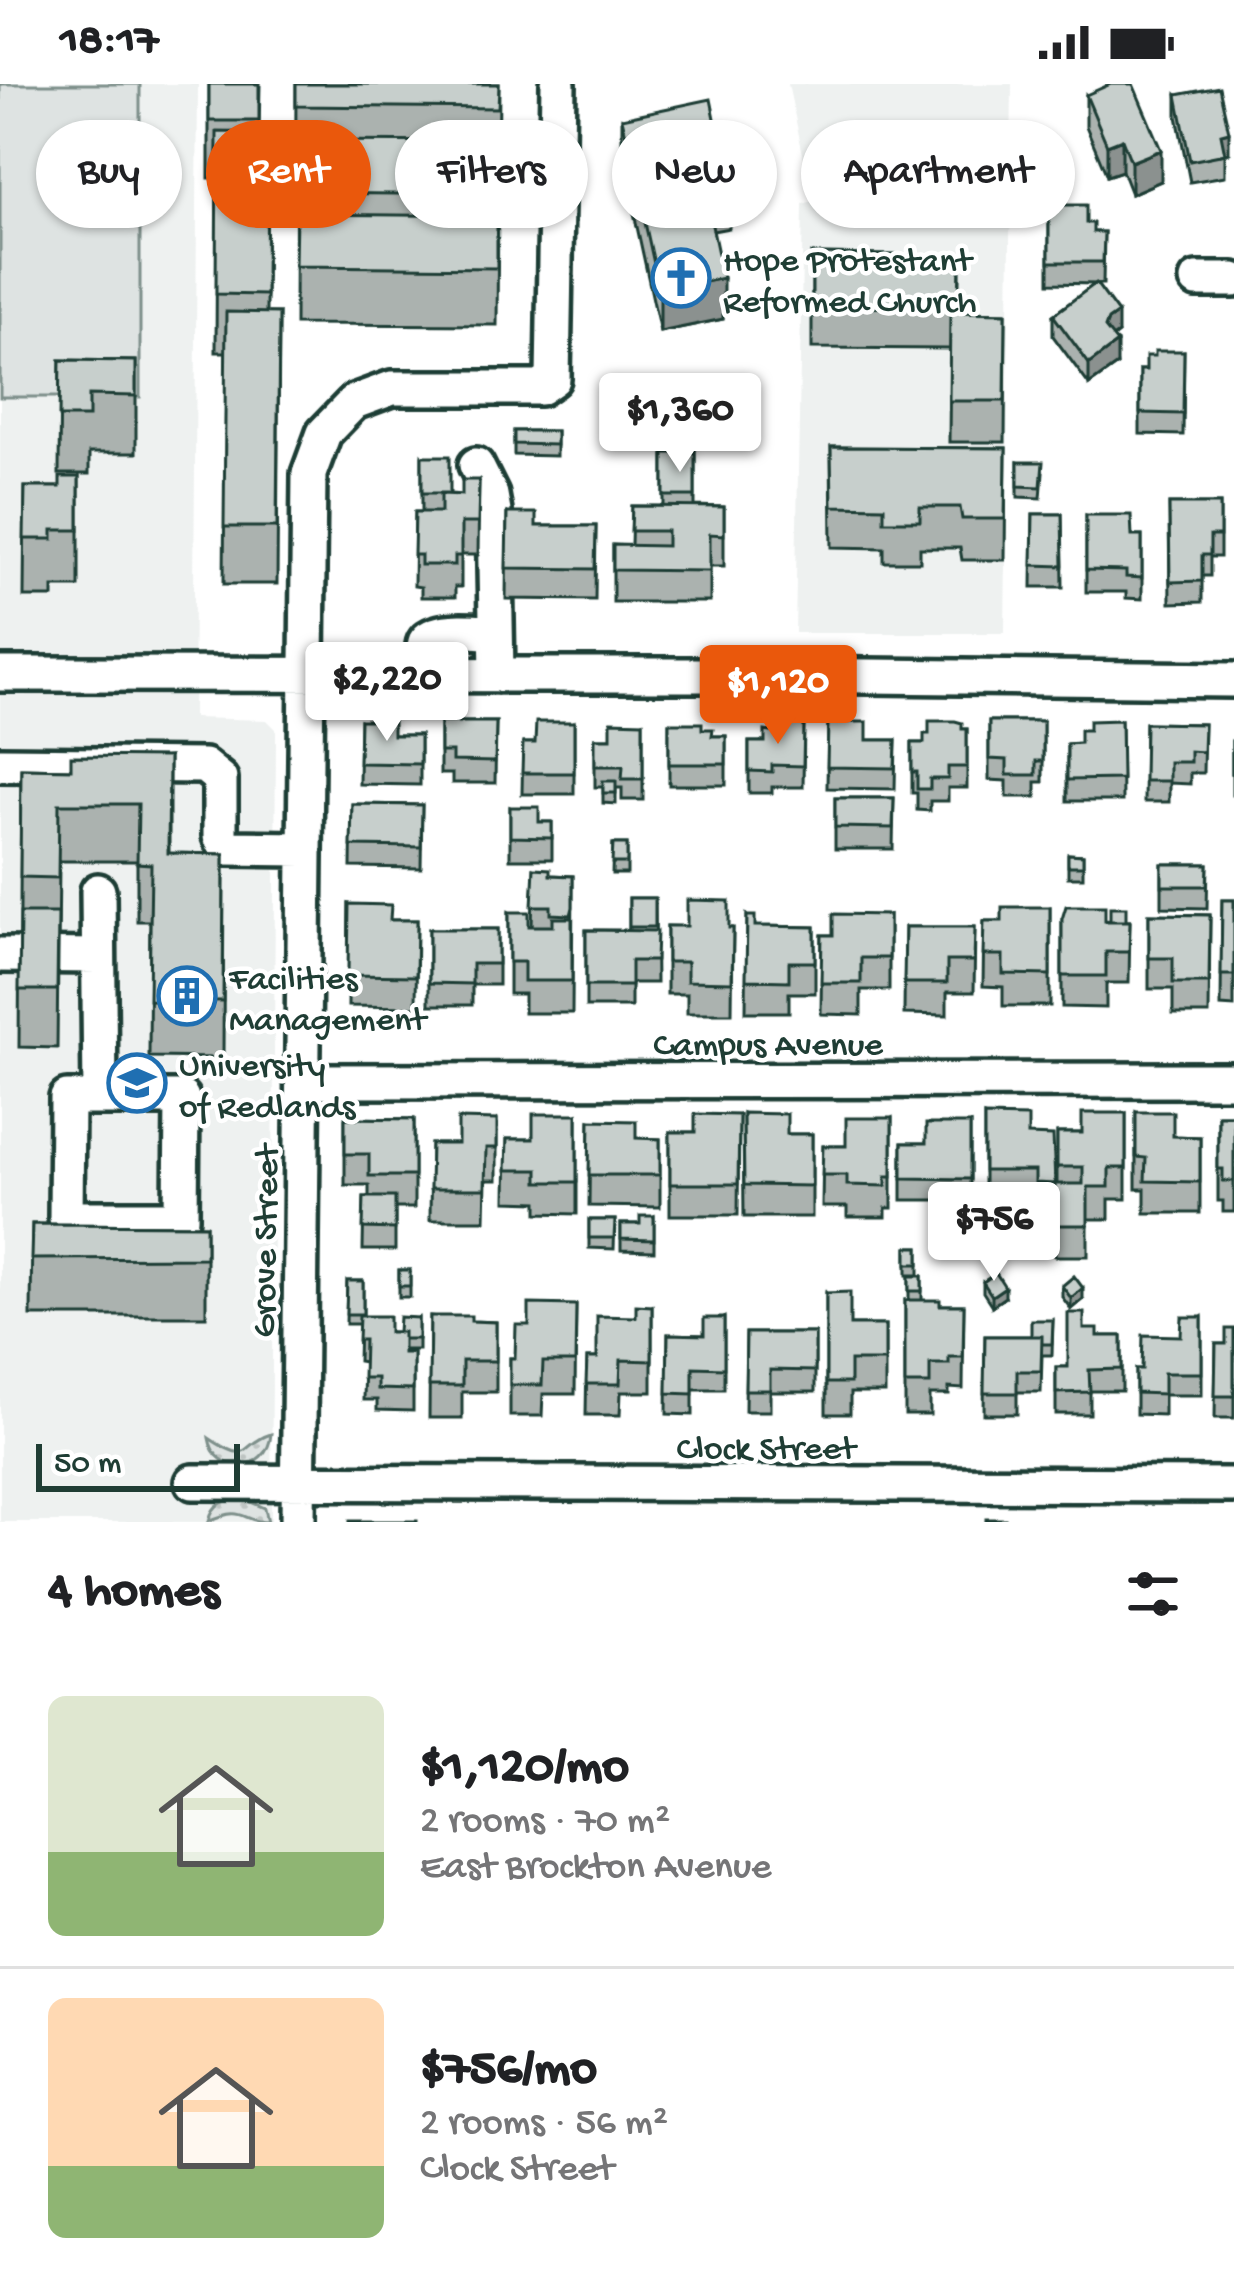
<!DOCTYPE html>
<meta charset="utf-8">
<style>
body{margin:0;font-family:"Gochi Hand",sans-serif;background:#f6f6f6;color:#202124;height:100vh;display:flex;flex-direction:column;font-size:45px;white-space:nowrap}
*{box-sizing:border-box;margin:0}
p{font-size:39px;color:#757577}
.icon{flex:none;width:66px;height:66px;fill:none;stroke:currentColor;stroke-width:2;stroke-linecap:round;stroke-linejoin:round}
.map{position:relative;height:1438px;overflow:hidden}
.side{display:flex;flex-direction:column;background:#fff;flex:1}
.side>*{flex:none}
.banner{position:absolute;left:36px;top:36px;width:1164px;height:108px;display:flex;gap:24px}
.scale{position:absolute;left:36px;bottom:30px;width:204px;box-sizing:border-box;padding-left:12px;border:6px solid #1f3d34;border-top:0;font-size:33px;line-height:42px;white-space:nowrap;color:#1f3d34;-webkit-text-stroke:9px #fff;paint-order:stroke}
.price{position:absolute;translate:-50% -102px;padding:0 27px;border-radius:12px;background:#fff;color:#222;font-size:39px;line-height:78px;filter:drop-shadow(0 3px 6px #0008)}
.price::after{content:'';position:absolute;left:50%;top:72px;width:36px;height:27px;margin-left:-18px;background:inherit;clip-path:polygon(0 0,100% 0,50% 100%)}
.price.selected{background:#ea580c;color:#fff}
ul{padding:0;list-style:none}
li{display:flex;align-items:center;gap:36px;height:300px;padding:0 48px}
li+li{border-top:3px solid #e0e0e0}
li span{display:grid;place-items:center;flex:none;width:336px;height:240px;border-radius:18px;color:#555}
li>.icon{margin-inline-start:auto}
span .icon{width:144px;height:144px;fill:#fffc;stroke-width:1}
li b{font-size:51px}
h2{display:flex;justify-content:space-between;align-items:center;height:144px;padding:0 48px;font-size:51px}
.tag{padding:0 42px;border-radius:54px;background:#fff;box-shadow:0 3px 9px #0004;font-size:42px;line-height:108px}
.tag.selected{background:#ea580c;color:#fff}
.status{display:flex;justify-content:space-between;align-items:center;height:84px;padding:0 60px;background:#fff;direction:ltr}
.status svg{height:33px;fill:currentColor}
.map>svg:first-child{display:block}
</style>
<div class="status"><b>18:17</b><svg viewBox="0 0 49 12"><path d="M0 12V9h3v3zM5 12V6h3v6zM10 12V3h3v9zM15 12V0h3v12zM26 1h20v11H26zM47 4h2v5h-2z"/></svg></div>
<div class="map">
<svg width="1234" height="1438" viewBox="0 0 1234 1438">
<defs>
<pattern id="grass-dots" width="8" height="8" patternUnits="userSpaceOnUse" patternTransform="scale(3)"><rect width="8" height="8" fill="#dee3e2"/><path d="M2 2h.1M6 6h.1" fill="none" stroke="#bec4c2" stroke-width="1.8" stroke-linecap="round"/></pattern>
</defs>
<rect width="100%" height="100%" fill="#fff"/>
<filter id="ink" filterUnits="userSpaceOnUse"><feTurbulence type="fractalNoise" baseFrequency=".00833" numOctaves="2"/><feDisplacementMap in="SourceGraphic" scale="24" xChannelSelector="R" yChannelSelector="G"/><feConvolveMatrix kernelMatrix="1 2 1 2 8 2 1 2 1" color-interpolation-filters="sRGB"/></filter>
<g filter="url(#ink)">
<!-- built -->
<path fill="#eef1f0" d="M0 0H198L193 634 267 636 276 645 271 1438H0Z
M788 0H1012L1005 549H795L803 120 813 117Z"/>
<!-- grass -->
<path fill="url(#grass-dots)" stroke="#7e908b" stroke-width="3" d="M271 1350C268 1389 215 1392 209 1354 252 1383 239 1360 271 1350Z
M244 1415 265 1424 268 1438C240 1438 246 1420 209 1437 213 1417 227 1416 244 1415Z"/>
<!-- pitch -->
<path fill="#dee3e2" stroke="#7e908b" stroke-width="3" d="M0 0H140V313H0Z"/>
<g fill="none" stroke-linecap="round" stroke-linejoin="round">
<!-- minor casing -->
<g stroke="#1f3d34" stroke-width="42">
<path id="minor" d="M1197 196H1234
M476 381 491 411 494 428 497 591
M0 590 775 591 1234 596
M424 590C424 582 422 565 425 558 433 542 480 548 496 549
M0 680 204 682 220 695V752L226 764 303 765
M98 807 100 1014
M0 871 98 872
M302 997 1234 996
M67 1014H182L181 1134H66Z
M193 1398 1234 1401
M298 1438 309 390 324 349 354 318 392 304H540L553 295 558 0"/>
</g>
<!-- minor -->
<use href="#minor" stroke="#fff" stroke-width="33"/>
</g>
<!-- wall -->
<path fill="#abb2af" stroke="#1f3d34" stroke-width="3" d="M209 0H260L259 49H267L266 229H279L277 500H224L226 268H216L217 94H209Z
M296 0H499L497 241 295 240Z
M1086 11 1161 97 1131 110 1122 87 1107 92 1086 42Z
M1177 11 1229 69 1225 70V92L1190 98 1177 32Z
M622 34 729 103V144L713 147 723 235 660 248 622 74Z
M1049 121 1086 139 1093 148H1104L1103 200H1096L1118 250 1113 254 1117 281 1089 301 1053 252V231L1095 200 1049 199Z
M812 170 960 172V228L1006 229 1005 358H949L950 265 812 264Z
M1184 267 1183 351 1140 350V286H1146L1155 272Z
M60 276 136 277V369H89V390H59Z
M514 347H556V372L514 371Z
M695 355V422L724 423V482H710V518H613V461L631 462 632 422H664V369H669Z
M831 363 1006 364 1005 476H962L960 464H920V478H884V464L832 463Z
M422 372 450 410 462 411 479 396 478 471H461V503H455V513H421V503L414 502 415 428H422Z
M1018 378 1043 388 1041 414 1018 413Z
M79 393V503H53V513H24L25 403H60Z
M1169 420H1220V473H1210V492H1202V518L1170 519Z
M507 429 536 442H596L595 516 506 515Z
M1033 430H1062L1063 503H1032Z
M1086 431 1132 452H1142V515L1126 514V508H1086Z
M360 636 393 651H420V701L359 700Z
M1121 636 1122 717H1067V660L1080 659 1089 646Z
M989 637H1043V698H1036V713H1007V697L989 696Z
M440 638H496L495 699H452V690H440Z
M574 638V710H522L523 659H535Z
M643 638V716H622V704H616V720L603 719V703H595V654H611Z
M804 638 803 703H772V709H749V658H765L771 648Z
M828 638 867 656H896L895 705 827 704Z
M669 639 702 645 712 652H726V701H669Z
M1145 639 1204 640 1203 689H1190V700L1169 699V718H1144Z
M962 645H967V704H948V717H930V727L917 726V709H912V659H924L929 650Z
M1232 657H1234V711H1232Z
M169 673V769L224 770 223 974 149 973 150 837H137V777H59L57 964 19 963 21 684 71 685Z
M835 714H894L893 765H835Z
M352 720 422 721 421 784 351 783Z
M510 723 539 738H552V775H510Z
M613 760H627V790H612Z
M1068 770 1083 771V793H1068Z
M1162 780H1208L1207 824 1162 823Z
M534 784 550 791 573 792 572 929H524V910H509V828L529 842H532Z
M629 814H655L656 899H631V923H586V846H629Z
M1222 816H1234V923L1221 922Z
M349 820 391 836H417L416 923 348 922Z
M1050 823V922H1003V903L983 902 984 837H1002Z
M1149 830 1210 831 1209 930H1173V905H1149Z
M889 831V906H861V931L821 930 822 851H833Z
M747 832 755 842 815 843V909H789V928H746Z
M1062 835 1130 837 1129 899H1106V924L1062 923Z
M667 842 733 844 732 929H687V910H667Z
M905 843H975L974 908H947V931L904 930Z
M429 845H498V901H472V921H429Z
M1136 1028 1173 1052 1200 1053V1129H1145V1105H1136Z
M743 1029 787 1050H812V1133H744Z
M1126 1029V1115H1109V1135H1088V1172H1055V1132L1035 1130V1119L984 1118V1032L1028 1051 1055 1100H1057V1049H1082Z
M577 1030V1130L538 1129V1118L506 1117 507 1055H533Z
M739 1031 738 1131H670V1048H695Z
M1218 1031H1234V1128H1223V1117H1218Z
M345 1034 414 1035V1124H395V1166H363L364 1113H369V1101H345Z
M892 1034V1124H886V1133H847V1123H822L823 1062H846Z
M497 1036V1096H486L485 1136H430L431 1060H458Z
M590 1036 636 1054 660 1055V1123L589 1122Z
M970 1040V1110H973L974 1149 950 1150 949 1116H902V1059H926Z
M654 1132V1167L621 1166V1140H640Z
M589 1136H615L614 1165 589 1164Z
M32 1140 206 1141V1232H31Z
M907 1163H919V1191H907Z
M399 1186H410V1213H399Z
M909 1192H922V1216L940 1221H964L963 1305 949 1304V1311H930V1331H905V1216H909Z
M347 1197H363V1232L389 1248H398L418 1234V1266H403V1269H413V1327L377 1326V1316H363L364 1278 358 1277 359 1240H346Z
M983 1198 1005 1213 992 1222 983 1208Z
M1062 1202 1083 1215 1071 1225 1062 1213Z
M826 1209 850 1241H885V1309H850V1330H826Z
M576 1221 575 1310H543L542 1332H510V1274H515L529 1241Z
M652 1222V1308H621L620 1331H586L587 1274H597L636 1233Z
M430 1232 471 1237 496 1238V1308H462V1334H429Z
M1202 1233V1311H1164V1331L1136 1330V1285H1142Z
M724 1234V1305H693V1331L667 1330 668 1250 704 1251Z
M1053 1236 1052 1271H1042L1041 1308H1017V1330H984L985 1252H1031Z
M1084 1245 1098 1252H1122V1307H1090V1330H1056V1283H1068Z
M1234 1245V1334H1215L1216 1260H1226Z
M746 1249H815V1308H770V1327H745Z"/>
<!-- shaded-wall -->
<path fill="#8b918f" stroke="#1f3d34" stroke-width="3" d="M1229 48V69L1221 71V50Z
M1122 55V87L1107 92V61Z
M1161 66V97L1131 110V78Z
M723 194V235L660 248V207Z
M1118 229V250L1108 257 1105 244 1108 236Z
M1117 259V281L1089 301V280Z
M1005 1203V1213L992 1222V1212Z
M1083 1204V1215L1071 1225V1214Z"/>
<!-- building -->
<path fill="#c7cfcc" stroke="#1f3d34" stroke-width="3" d="M209 0H259V37H209Z
M296 0H499L498 24 296 22Z
M1111 0H1133L1161 66 1131 78 1122 55 1107 61 1086 11Z
M1219 3 1229 48 1221 50 1225 70 1190 77 1177 11Z
M711 15 729 103 705 108 723 194 660 207 622 34Z
M217 48 267 49 266 211 216 210Z
M296 57 498 58V111L295 109Z
M1049 121H1086V139H1093V148H1104L1103 178H1049Z
M296 130 497 132V184L295 182Z
M812 170 960 172 959 224 812 223Z
M1096 199 1118 229 1108 236 1105 244 1117 259 1089 280 1053 231Z
M226 228 279 229 277 443H224Z
M950 228 1006 229 1005 317H949Z
M1155 267H1184L1183 330 1140 329V286H1146V272H1155Z
M60 276 136 277V312L89 311V333H59Z
M514 347H556V361L514 360Z
M669 354 695 355V369H669Z
M831 363 1006 364 1005 435H962L960 423H920V437H884V423L832 422Z
M664 369H695V412H664Z
M422 372H450V409H422Z
M1018 378H1043L1041 403 1018 402Z
M60 393H79V446H53V455H24L25 403H60Z
M462 396H479L478 439H461V472H455V481H421V471H414L415 428H441V410L462 411Z
M1169 420H1220V452H1210V471H1202V497L1170 498Z
M632 422 724 423V451L710 450V487L613 486V461L667 462V447H631Z
M507 429H536V442H596L595 485 506 484Z
M1033 430H1062L1063 482 1032 481Z
M1086 431H1131L1132 452H1142V494L1126 493V487L1086 486Z
M360 636H393V651H420V680L359 679Z
M1121 636 1122 695 1067 696V660L1080 659V646H1089V637Z
M611 637 643 638V695H622L623 682H595V654H611Z
M771 637 804 638 803 682 772 681V688L749 687V658H765V647L771 648Z
M929 637H955L962 639V645H967V683H948V695H930V705H917V688H912V659H924V650H929Z
M989 637H1043V677H1036V691H1007V676L989 675Z
M440 638H496L495 678 452 677V668H440Z
M536 638H574V689H522L523 659H535Z
M828 638H867V656H896L895 684 827 683Z
M669 639H702V645H713L712 652H726V680H669Z
M1145 639 1204 640 1203 668 1190 667V678H1169V697H1144Z
M1232 657H1234V690L1232 689Z
M71 672 169 673 168 769 224 770 223 917 149 916 151 780 137 779 138 720H59L58 794 20 793 21 684 71 685Z
M603 697H616V709H603Z
M835 714H894L893 744 835 743Z
M352 720 422 721 421 763 351 762Z
M510 723H539V738H552V754L510 753Z
M613 760H627V779H612Z
M1068 770 1083 771V782H1068Z
M1162 780H1208L1207 802H1162Z
M534 784 550 785V791L573 792V823L571 831 551 830V822H532Z
M629 814H655V843H629Z
M687 816 729 817V844H733L732 898 687 897V878H667V842H687Z
M1222 816H1234V891H1221Z
M349 820 391 821 390 836H417L416 892 348 891Z
M1066 822H1105V837H1130L1129 868H1106V892H1062V835Z
M1002 823H1050V891L1003 890V871H983L984 837H1002Z
M1110 823H1126V837H1110Z
M509 828H529V842H553V834H572V897H524V878H509Z
M20 829H58L57 906H19Z
M833 830 889 831V874H861V899H821L822 851H833Z
M1149 830 1210 831 1209 899H1173V874H1149Z
M747 832H755V842L815 843V878H789V897L746 896Z
M905 843H975L974 877H947V899H904Z
M429 845H498V880H472V900L429 899Z
M586 846 657 847 656 877H631V902H586Z
M1136 1028H1173V1052L1200 1053V1098L1145 1097 1146 1074 1136 1073Z
M743 1029 787 1030V1050H812V1102L744 1101Z
M1082 1029H1126V1084H1109V1103H1088V1141H1055V1100H1083V1083H1057V1049H1082Z
M533 1030H577V1098H538V1086H506L507 1055H533Z
M695 1030 739 1031 738 1100H670V1048H695Z
M1218 1031H1234V1097H1223V1085H1218Z
M984 1032 1028 1033V1051L1053 1052 1055 1100 1035 1099V1087H984Z
M345 1034 414 1035V1092H369V1070H345Z
M846 1034H892V1092H886V1102L847 1101V1091H822L823 1062H846Z
M458 1035 497 1036V1064H486L485 1105H430L431 1060H458Z
M590 1036 636 1037V1054L660 1055V1091H589Z
M926 1040H970V1095L902 1094V1059H926Z
M973 1110 974 1138 950 1139 949 1111Z
M364 1113H395V1145L363 1144Z
M640 1132H654V1156L621 1155V1140H640Z
M589 1136H615L614 1154H589Z
M32 1140 206 1141V1174L31 1175Z
M907 1163H919V1180H907Z
M399 1186H410V1202H399Z
M996 1189 1005 1203 992 1212 983 1198Z
M909 1192H922V1207H909Z
M1074 1192 1083 1204 1071 1214 1062 1202Z
M347 1197H363V1230H346Z
M850 1208V1241H885V1277H850V1299H826V1209Z
M905 1216H940V1221H964L963 1273H949V1280H930V1300H905Z
M529 1220 576 1221 575 1278H543L542 1301H510V1274H515L516 1241H529Z
M636 1221 652 1222V1277L621 1276 620 1300H586L587 1274H597V1232L636 1233Z
M1068 1229H1084V1245H1098V1252H1122V1285L1089 1286 1090 1308 1056 1309V1283H1068Z
M359 1232H389V1248H403V1269H413V1306L377 1305V1294H363L364 1256H358Z
M430 1232H471V1237L496 1238V1277H462V1302H429Z
M399 1233 418 1234V1255H403V1248H398Z
M1182 1233H1202V1289H1164V1310L1136 1309V1285H1142L1143 1251 1181 1252Z
M704 1234H724V1284L693 1283V1310L667 1309 668 1250 704 1251Z
M1031 1236H1053L1052 1260H1042V1252H1031Z
M1226 1245H1234V1312H1215L1216 1260H1226Z
M746 1249H815V1287L770 1286V1306H745Z
M985 1252H1042L1041 1287H1017V1309H984Z
M986 1435H1005V1438H986Z
M350 1437H417V1438H350Z"/>
</g>
<!-- icons -->
<defs>
<g id="church-ring" transform="scale(3)"><circle r="9.5" fill="#fff" stroke="#1f6fb2" stroke-width="1.5"/><path d="M-1.2-6h2.4v3.5h3.3v2.4h-3.3V6h-2.4V-.1h-3.3v-2.4h3.3Z" fill="#1f6fb2"/></g>
<g id="building-ring" transform="scale(3)"><circle r="9.5" fill="#fff" stroke="#1f6fb2" stroke-width="1.5"/><path d="M-4-6H4V6H1V3H-1V6H-4ZM-2.5-4.3h1.7v1.8h-1.7ZM.8-4.3h1.7v1.8H.8ZM-2.5-1h1.7V.8h-1.7ZM.8-1h1.7V.8H.8Z" fill="#1f6fb2"/></g>
<g id="university-ring" transform="scale(3)"><circle r="9.5" fill="#fff" stroke="#1f6fb2" stroke-width="1.5"/><path d="M0-5L7-2L0 1L-7-2ZM-4 1L0 2.5L4 1V4Q0 6-4 4Z" fill="#1f6fb2"/></g>
</defs>
<g fill-rule="evenodd">
<use href="#church-ring" x="681" y="194"/>
<use href="#building-ring" x="187" y="912"/>
<use href="#university-ring" x="137" y="999"/>
</g>
<g text-anchor="middle" stroke-width="9" stroke-linejoin="round" paint-order="stroke">
<!-- poi labels -->
<g font-size="36" fill="#1f3d34" stroke="#fff" text-anchor="start">
<text x="723" y="186">Hope Protestant<tspan x="723" dy="41">Reformed Church</tspan></text>
<text x="229" y="904">Facilities<tspan x="229" dy="41">Management</tspan></text>
<text x="179" y="991">University<tspan x="179" dy="41">of Redlands</tspan></text>
</g>
<!-- street labels -->
<g font-size="36" fill="#1f3d34" stroke="#fff">
<text x="768" y="970">Campus Avenue</text>
<text transform="translate(262 1157) rotate(-89)" y="13">Grove Street</text>
<text x="766" y="1374">Clock Street</text>
</g>
</g>
</svg>
<div class="scale">50 m</div>
<b class="price" style="left:680px;top:391px">$1,360</b>
<b class="price" style="left:387px;top:660px">$2,220</b>
<b class="price selected" style="left:778px;top:663px">$1,120</b>
<b class="price" style="left:994px;top:1200px">$756</b>
<div class="banner">
<a class="tag">Buy</a>
<a class="tag selected">Rent</a>
<a class="tag">Filters</a>
<a class="tag">New</a>
<a class="tag">Apartment</a>
</div>
</div>
<section class="side">
<h2>4 homes<svg class="icon" aria-label="filters" viewBox="0 0 24 24"><path d="M4 7h16M4 17h16"/><circle cx="9" cy="7" r="2"/><circle cx="15" cy="17" r="2"/></svg></h2>
<ul>
<li><span style="background:linear-gradient(#dfe7d0 65%,#8fb573 0)"><svg class="icon" aria-label="home" viewBox="0 0 24 24"><path d="M3 11l9-7 9 7M6 9v11h12V9"/></svg></span><div><b>$1,120/mo</b><p>2 rooms · 70 m²</p><p>East Brockton Avenue</p></div></li>
<li><span style="background:linear-gradient(#ffd9b3 70%,#8fb573 0)"><svg class="icon" aria-label="home" viewBox="0 0 24 24"><path d="M3 11l9-7 9 7M6 9v11h12V9"/></svg></span><div><b>$756/mo</b><p>2 rooms · 56 m²</p><p>Clock Street</p></div></li>
</ul>
</section>
